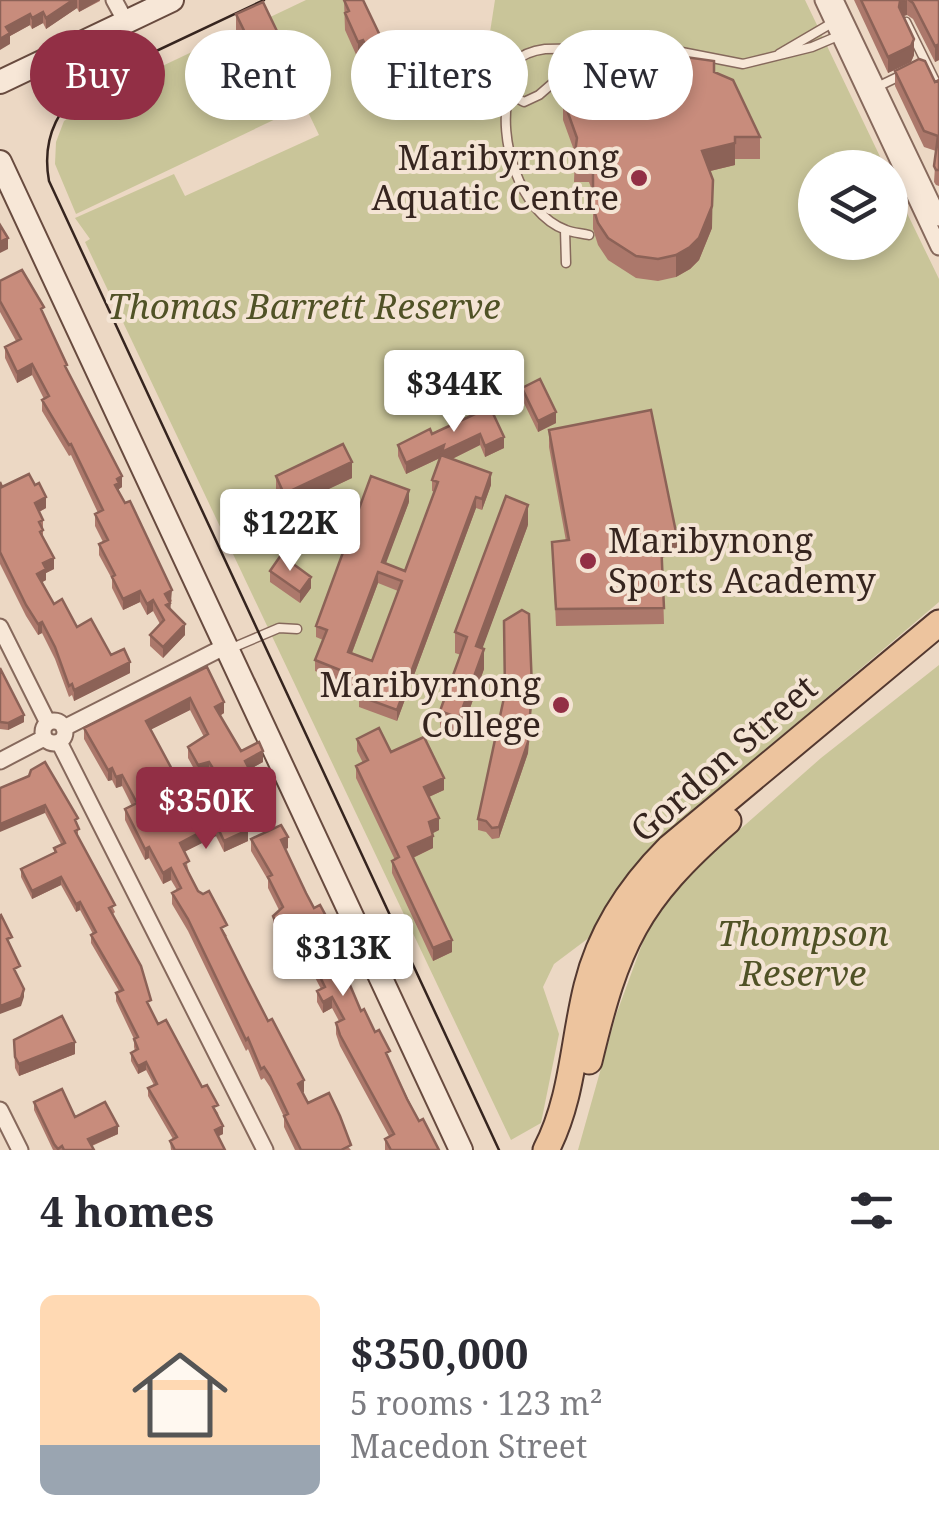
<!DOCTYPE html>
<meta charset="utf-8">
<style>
body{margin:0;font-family:"Noto Serif",serif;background:#f2f2f3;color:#2b2b33;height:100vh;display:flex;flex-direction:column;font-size:38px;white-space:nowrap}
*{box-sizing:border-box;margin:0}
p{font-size:32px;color:#7c7c81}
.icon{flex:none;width:55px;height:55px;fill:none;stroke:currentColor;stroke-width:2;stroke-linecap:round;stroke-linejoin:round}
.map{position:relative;height:1150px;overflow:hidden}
.drawer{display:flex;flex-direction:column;background:#fff;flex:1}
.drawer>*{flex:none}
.hud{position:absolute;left:30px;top:30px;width:880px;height:90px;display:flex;gap:20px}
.controls{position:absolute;left:798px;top:150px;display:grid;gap:20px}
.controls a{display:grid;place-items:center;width:110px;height:110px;border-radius:50%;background:#fff;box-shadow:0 5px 15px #0003;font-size:50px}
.price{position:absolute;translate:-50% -85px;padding:0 22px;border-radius:10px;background:#fff;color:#222;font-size:32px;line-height:65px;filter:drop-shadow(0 2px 5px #0008)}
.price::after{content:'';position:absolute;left:50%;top:60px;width:30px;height:22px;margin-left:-15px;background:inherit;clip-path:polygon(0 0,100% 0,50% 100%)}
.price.current{background:#922f45;color:#fff}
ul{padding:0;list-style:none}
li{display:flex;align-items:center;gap:30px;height:250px;padding:0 40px}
li span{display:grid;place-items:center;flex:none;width:280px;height:200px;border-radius:15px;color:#555}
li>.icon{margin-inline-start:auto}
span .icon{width:120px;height:120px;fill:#fffc;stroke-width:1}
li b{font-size:42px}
h2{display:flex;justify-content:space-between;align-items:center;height:120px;padding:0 40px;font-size:42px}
.chip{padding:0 35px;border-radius:45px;background:#fff;box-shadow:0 5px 15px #0003;font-size:35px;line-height:90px}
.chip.current{background:#922f45;color:#fff}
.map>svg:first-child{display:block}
</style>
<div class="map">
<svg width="939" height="1150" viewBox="0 0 939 1150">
<rect width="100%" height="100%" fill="#ecd8c4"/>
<!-- green -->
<path fill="#c9c599" d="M306 0H357L402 94 453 68 488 45 495 0H805L885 167 815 168V242H890V178L939 279V602L659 840 624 880 590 937 554 964 543 987 559 1034 541 1123 511 1140 85 242 90 239 75 218 174 174 185 196 319 135 264 20Z
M259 20 301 107 76 214 55 164 56 142 64 121 95 98Z
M939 665V1150H578L616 1015 648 928 688 875 821 758Z"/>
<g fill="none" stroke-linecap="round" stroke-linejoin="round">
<!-- lane casing -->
<g stroke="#86695c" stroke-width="11">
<path id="lane" d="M906 22 939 89
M617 48 569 69 539 95 524 102 509 94C499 67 521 52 545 49L656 47 743 64 812 47 838 36
M779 54 832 23
M877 87 904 74
M509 94C497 137 519 213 566 230 573 233 582 233 589 235
M565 230 566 263
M232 648 279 628 297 629"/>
</g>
<!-- street casing -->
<g stroke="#86695c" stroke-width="19">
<path id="street" d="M114 0 126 22
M823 0 939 247
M835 0 939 218
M0 627 48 723
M43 732a11 11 0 1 1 22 0a11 11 0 1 1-22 0Z
M64 728 226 646
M59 742 265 1150
M0 761 44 738
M0 1110 20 1150"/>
</g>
<!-- secondary casing -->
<g stroke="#684b3f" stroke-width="26">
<path id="secondary" d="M0 82 172 0
M0 162 461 1150"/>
</g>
<!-- primary casing -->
<g stroke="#543930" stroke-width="29">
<path id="primary" d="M589 1061C617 944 636 901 728 821
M546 1150C573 1098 573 1042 587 986 600 933 631 886 669 848L939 623"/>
</g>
<!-- lane -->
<use href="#lane" stroke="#f7e7d7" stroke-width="8"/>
<!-- street -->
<use href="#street" stroke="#f7e7d7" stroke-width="15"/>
<!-- secondary -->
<use href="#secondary" stroke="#f7e7d7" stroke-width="22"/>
<!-- primary -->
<use href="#primary" stroke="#edc49e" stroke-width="25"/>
<!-- tram -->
<path stroke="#36251f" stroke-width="2.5" d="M264 0 97 79C59 102 41 137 49 181L499 1150"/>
</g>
<!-- wall -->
<path fill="#ac786b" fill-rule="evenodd" d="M0 0H100V1L79 12 77 8 46 29 43 23 32 29 30 25 10 36V44Z
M344 0 385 63 370 71 363 57 358 59 345 30Z
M854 0H939V60L935 62 913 19 907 15 903 16 914 55 911 62 888 73Z
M236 14 298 92 272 105 236 31Z
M895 71 935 82 939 80V186L936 185 934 182 936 151 924 147 895 86Z
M714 72 760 137V159H735V165L710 171 712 228 699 260 690 269 676 277 658 281 636 278 608 260 598 245 593 229V193L589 182H574L575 153 563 120V99Z
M0 281 44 316 67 371 122 487 119 489V492L172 601 170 603V609L185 635 163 658 150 646V635L160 624 153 611 147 615 140 602 123 610 112 588V579L99 555V544L103 542 95 526V514L98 513 71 455 69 456 42 411V400L44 399 32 375 17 383 5 358V347L16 341 0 312Z
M522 388 556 423 538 432 522 399Z
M490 407 504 448 485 457 480 445 452 459 491 485 482 510 476 508 397 721 359 707V696L362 690 315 671V660L323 640 316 637V626L409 502 385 564 405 571 435 492 432 491V480L440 458 406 474 398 456V445L432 434ZM378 583 398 591 372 661 352 653Z
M549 430 677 554 662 557 664 624 556 626 552 542 566 541 549 447Z
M276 476 352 478 284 510 283 509 275 541 256 535V524L280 500 276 493Z
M0 482 2 487 46 508 39 512 43 520V537L54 569 46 573V580L42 582 54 604 77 627 130 673 74 701 72 695 69 697 55 659 42 633 38 635 26 616 0 564Z
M528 525 482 648 484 669 459 739 440 732V711L461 655 455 653V632Z
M270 571 311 588 300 603 270 582Z
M207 667 224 713 220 716 241 751 263 762 250 769 263 807 261 808 262 820 247 827 248 841 224 852 216 836 184 852 189 872 198 891 227 936 225 937 304 1092H302L308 1103 351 1150H295L284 1127V1117L270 1087 264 1078 261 1080 248 1049 246 1051 188 931 172 904V893L177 890 171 880 163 884 149 858 145 860 125 820V809L132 806 122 786 116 788 112 780 108 781 84 739V728ZM190 710 204 737 188 747V758L198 776 209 774 226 799 196 814 150 730Z
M0 668 24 722 8 730 0 729Z
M532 700 528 753 499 838 492 839 486 832 478 830V819Z
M357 739 391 752 444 790 429 797 439 830 433 833V848L413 858 452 952 433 961 392 873V861L395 860 356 778V766L363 763 357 751Z
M29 776 78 826V837L115 912 113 914 150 1008 158 1024 218 1113 223 1134 218 1136 225 1150H171L170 1141 173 1139 148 1096V1088L154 1085 146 1070 138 1074 131 1061V1053L135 1051 134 1047V1039L116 1001V993L119 991 91 943V935L93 934 80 910 76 912 61 885 32 899 21 877V869L54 853V848L61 844 45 813Z
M251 839 288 848 285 849 314 908 326 927 325 928 326 941 322 943 328 956 390 1062 419 1121 439 1150H385V1139L389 1136 340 1046 336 1034V1023L339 1021 332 1008 323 1013 317 1002V991L321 989 305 958 293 937 289 939 287 935 278 939 273 927V916L279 910 268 888V880L251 851Z
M14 1040 75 1054 19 1076 15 1068Z
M34 1102 75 1117 118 1134 92 1146 94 1150H53L34 1110Z"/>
<!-- shaded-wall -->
<path fill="#8c6257" d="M73 0H77V8L46 29V18Z
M79 0H100L79 12Z
M907 0V15L900 17 899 7 900 1Z
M43 12V23L32 29V18Z
M30 14V25L10 36V44L0 50V39L6 27Z
M914 39V55L911 62 888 73V57Z
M363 40V57L358 59V42Z
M939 44V60L935 62V46Z
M385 46V63L370 71V54Z
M298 75V92L272 105V88Z
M735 143V165L702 173V151Z
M713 180 712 228 699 260 690 269 676 277V255Z
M8 238V249L0 253V242Z
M32 364V375L17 383V372Z
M556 412V423L538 432V421Z
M480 434V445L442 464V457L406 474V463L444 445Z
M504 437V448L485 457V446Z
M352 462V478L284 510V494Z
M491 473V485L482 510V499Z
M122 476V487L119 489V494L115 496 117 479Z
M409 490V502L382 574V562Z
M46 497V508L35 514V503Z
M476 497V508L397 721V710Z
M283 502V513L275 541V530Z
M528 505V525L476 666V646Z
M677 537V554L661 558V541Z
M54 558V569L46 573V580L37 585V574L43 563Z
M378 572V583L348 663V652Z
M311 577V588L300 603V592Z
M172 590 170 614 166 616 165 594Z
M140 591V602L123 610V599Z
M153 600V611L147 615V604Z
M42 622V633L38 635V624Z
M185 624V635L163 658V647Z
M484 649V669L459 739V718Z
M130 662V673L74 701V690Z
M532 688 528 753 499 838V827Z
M190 698V710L146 732V721Z
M224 702V713L215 718V707Z
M24 715V722L8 730V723Z
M263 751V762L245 772V761Z
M209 762V774L198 776V765Z
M112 768V780L108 781V770Z
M122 775V786L116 788V777Z
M444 778V790L424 799V787Z
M263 796V807L257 810V799Z
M45 805V813L0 832V824Z
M262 809V820L242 829V818Z
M439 818V830L429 835V822Z
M216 824V836L180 854V843Z
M248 830V841L224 852V841Z
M433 836V848L408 860V847Z
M288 837V848L281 851V840Z
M149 847V858L145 860V849Z
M171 868V880L163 884V873Z
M61 877V885L32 899V891Z
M80 902V910L76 912V904Z
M287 924V935L278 939V928Z
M293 926V937L289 939V928Z
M326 930V941L317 945V934Z
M452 940V952L433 961V948Z
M24 989V997L21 1006 0 1014V1006Z
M332 997V1008L323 1013V1002Z
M75 1042V1054L19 1076V1064Z
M146 1062V1070L138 1074V1066Z
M304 1080V1092L298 1095V1084Z
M118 1126V1134L88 1147V1139Z
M223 1126V1134L215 1138V1130Z"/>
<!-- building -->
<path fill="#c88c7c" stroke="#8c6257" stroke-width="2.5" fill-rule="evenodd" d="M0 0H73L46 18 43 12 32 18 30 14 6 27 10 33 0 39Z
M344 0H363L385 46 370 54 363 40 358 42 345 13 349 11Z
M861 0H905L900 1 899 7 914 39 911 46 888 57Z
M909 0H939V44L935 46 913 3Z
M263 2 298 75 272 88 236 14Z
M650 52 714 61V72L733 80 760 137H735V143L702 151 713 180 712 206 699 238 690 247 676 255 658 259 636 256 608 238 598 223 593 207V172L589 160H574L577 138 563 99 566 86 585 72Z
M919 59 925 61 935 82 939 80V170H936L934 166 938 136 924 131 895 71Z
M0 225 8 238 0 242Z
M22 270 44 307 41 309 67 365 65 366 122 476 117 479 119 483 115 485 125 503 130 501 172 590 165 594 170 603 166 605 185 624 163 647 150 635 164 620 153 600 147 604 140 591 123 599 112 577 115 575 99 544 108 540 95 514 103 510 71 444 69 445 42 400 49 396 32 364 17 372 5 347 21 339 0 301V281Z
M540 379 556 412 538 421 522 388Z
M490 407 504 437 485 446 480 434 442 452 444 445 406 463 398 445 430 429 432 434Z
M651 410 677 537 661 541 664 608 556 609 552 542 569 540 549 430Z
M343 444 352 462 284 494 276 476Z
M441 455 491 473 482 499 476 497 397 710 359 696 365 680 315 660 327 630 316 626 371 476 409 490 382 562 405 571 438 482 432 480ZM378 572 402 581 372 661 348 652Z
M29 474 35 485 39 483 46 497 35 503 43 520 39 522 43 530 40 532 54 558 43 563 46 569 37 574 54 604 62 599 77 627 91 619 111 655 124 649 130 662 74 690 72 684 69 686 55 647 42 622 38 624 26 605 0 552V482L2 487Z
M264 496 283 502 275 530 256 524Z
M506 496 528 505 476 646 484 649 459 718 440 711 467 637 455 632Z
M281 555 311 577 300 592 270 571Z
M522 610 529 614 532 688 528 742 499 827 492 828 486 821 478 819 505 693 504 621Z
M207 667 224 702 215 707 241 751 259 742 263 751 245 761 263 796 257 799 262 809 242 818 248 830 224 841 216 824 180 843 189 861 184 864 198 891 203 894 209 891 227 925 221 928 248 982 266 1017 268 1021 272 1019 304 1080 298 1084 308 1103 329 1093 340 1116 351 1145 341 1150H301L284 1116 288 1114 270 1076 264 1067 261 1069 248 1038 246 1040 188 919 172 893 181 888 171 868 163 873 149 847 145 849 125 809 137 803 122 775 116 777 112 768 108 770 84 728ZM190 698 208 734 188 747 198 765 209 762 231 797 196 814 146 721Z
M0 668 24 715 8 723 0 722Z
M379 728 391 752 424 737 444 778 424 787 439 818 429 822 433 836 408 847 452 940 433 948 392 861 399 857 356 766 368 760 357 739Z
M45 762 78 818 75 820 79 829 75 831 115 905 109 908 141 966 151 1000 147 1002 158 1024 166 1020 202 1087 207 1085 218 1105 213 1107 223 1126 215 1130 225 1150H175L170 1141 177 1137 148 1088 157 1084 146 1062 138 1066 131 1053 138 1049 134 1039 138 1037 116 993 123 990 91 935 96 932 80 902 76 904 61 877 32 891 21 869 56 852 54 848 65 843 45 805 0 824V788L29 776 31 770Z
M281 825 288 837 281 840 306 893 314 908 320 905 326 916 320 919 326 930 317 934 328 956 336 952 361 1011 364 1009 375 1032 379 1030 390 1051 386 1053 407 1099 419 1121 423 1119 439 1150H391L385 1139 394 1134 340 1035 336 1023 344 1019 332 997 323 1002 317 991 325 987 305 946 293 926 289 928 287 924 278 928 273 916 283 907 268 877 272 875 251 839Z
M1 915 12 937 7 939 20 966 14 969 24 989 21 998 0 1006V916Z
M62 1016 75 1042 19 1064 15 1057 14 1040Z
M62 1089 75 1117 105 1102 118 1126 88 1139 94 1150H64L62 1146 58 1149 54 1144 34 1102Z"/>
<!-- markers -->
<g fill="#922f45" stroke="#f4e4d4" stroke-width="4">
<circle cx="639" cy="178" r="10"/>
<circle cx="588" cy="561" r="10"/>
<circle cx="561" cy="705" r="10"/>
</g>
<g text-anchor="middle" stroke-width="8" stroke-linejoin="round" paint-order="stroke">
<!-- poi labels -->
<g font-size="35" fill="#36251f" stroke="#f4e4d4" text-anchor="end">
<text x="619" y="170">Maribyrnong<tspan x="619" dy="40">Aquatic Centre</tspan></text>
<text x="608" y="553" text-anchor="start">Maribynong<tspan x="608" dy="40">Sports Academy</tspan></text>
<text x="541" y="697">Maribyrnong<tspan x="541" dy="40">College</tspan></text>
</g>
<!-- park labels -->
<g font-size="35" font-style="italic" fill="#505226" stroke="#f4e4d4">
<text x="304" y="319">Thomas Barrett Reserve</text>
<text x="803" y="946">Thompson<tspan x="803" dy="40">Reserve</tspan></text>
</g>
<!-- street labels -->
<g font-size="35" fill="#36251f" stroke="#f4e4d4">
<text transform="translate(724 759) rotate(-41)" y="12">Gordon Street</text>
</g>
</g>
</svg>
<div class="controls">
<a><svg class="icon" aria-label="layers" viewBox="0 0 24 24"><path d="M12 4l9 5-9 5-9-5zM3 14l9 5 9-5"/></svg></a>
</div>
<b class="price" style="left:454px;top:435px">$344K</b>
<b class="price" style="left:290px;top:574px">$122K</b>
<b class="price current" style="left:206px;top:852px">$350K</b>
<b class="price" style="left:343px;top:999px">$313K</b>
<div class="hud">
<a class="chip current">Buy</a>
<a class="chip">Rent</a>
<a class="chip">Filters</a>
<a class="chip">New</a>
</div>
</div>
<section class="drawer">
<h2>4 homes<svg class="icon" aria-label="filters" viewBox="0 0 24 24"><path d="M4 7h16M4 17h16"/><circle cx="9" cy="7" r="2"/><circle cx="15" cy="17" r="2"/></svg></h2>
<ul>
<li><span style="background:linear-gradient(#ffd9b3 75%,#9aa5b1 0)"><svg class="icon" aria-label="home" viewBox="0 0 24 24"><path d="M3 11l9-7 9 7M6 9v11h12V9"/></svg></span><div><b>$350,000</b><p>5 rooms · 123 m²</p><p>Macedon Street</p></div></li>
</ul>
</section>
